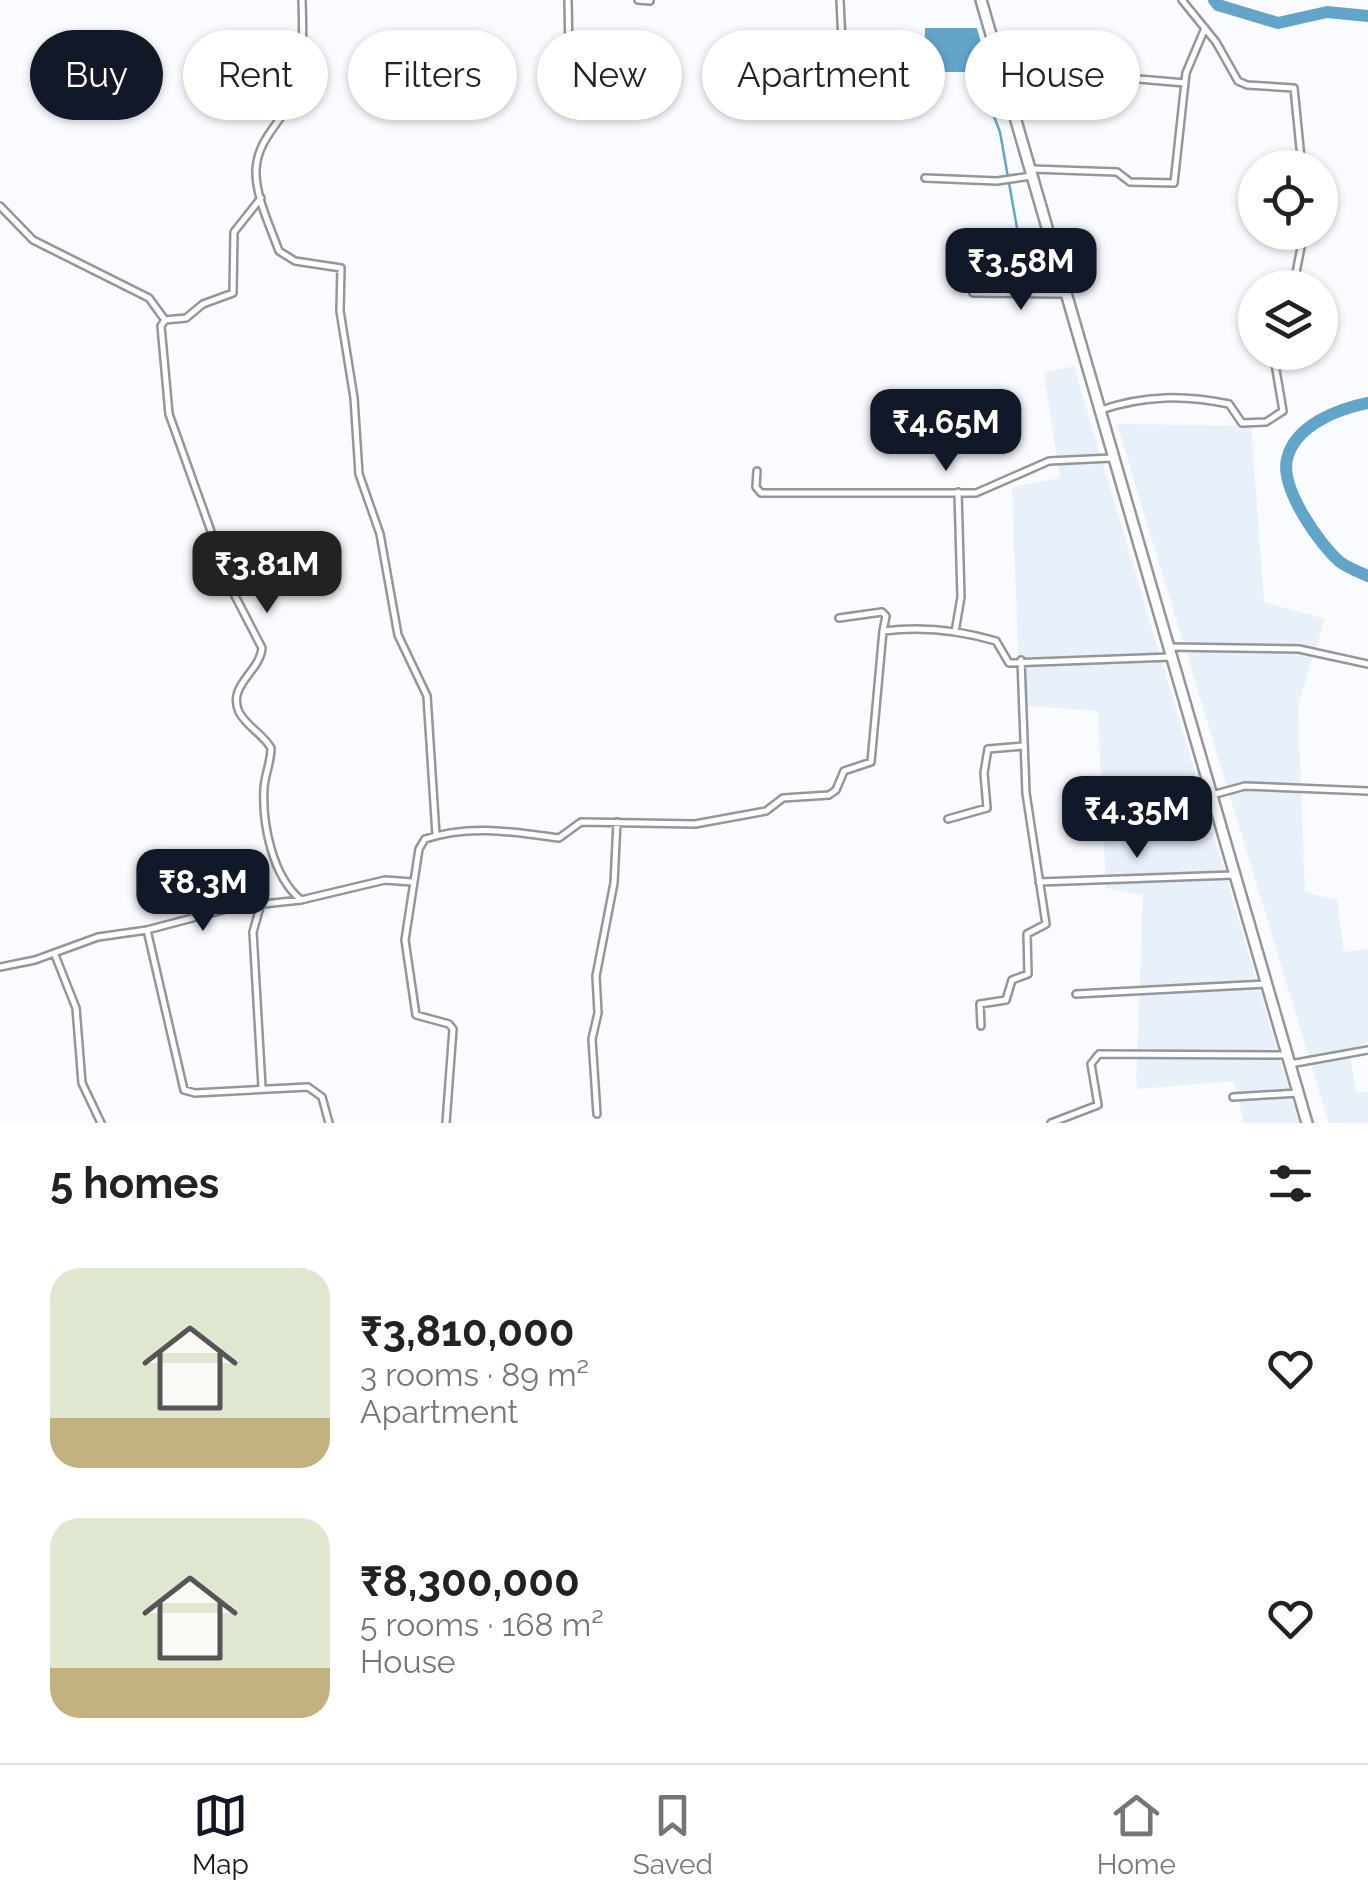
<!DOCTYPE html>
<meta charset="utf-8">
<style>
body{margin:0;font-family:Raleway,sans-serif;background:#f6f6f6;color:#222;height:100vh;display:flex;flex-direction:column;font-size:38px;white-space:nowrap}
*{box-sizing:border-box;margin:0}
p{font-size:32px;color:#767676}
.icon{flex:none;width:55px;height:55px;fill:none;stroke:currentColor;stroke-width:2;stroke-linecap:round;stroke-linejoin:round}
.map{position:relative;height:1123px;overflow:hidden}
.panel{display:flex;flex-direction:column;background:#fff;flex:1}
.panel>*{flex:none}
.guide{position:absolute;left:30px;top:30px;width:1310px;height:90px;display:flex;gap:20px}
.buttons{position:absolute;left:1238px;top:150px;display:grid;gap:20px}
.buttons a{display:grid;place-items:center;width:100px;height:100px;border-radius:50%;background:#fff;box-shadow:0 2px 8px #0004;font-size:50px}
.price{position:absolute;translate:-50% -85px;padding:0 22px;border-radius:20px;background:#111827;color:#fff;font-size:32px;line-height:65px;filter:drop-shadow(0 2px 5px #0008)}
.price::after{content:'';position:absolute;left:50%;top:60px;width:30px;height:22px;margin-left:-15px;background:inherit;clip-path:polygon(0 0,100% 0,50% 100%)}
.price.on{background:#222;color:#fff}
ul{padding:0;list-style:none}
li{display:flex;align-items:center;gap:30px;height:250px;padding:0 50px}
li span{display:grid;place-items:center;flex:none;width:280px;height:200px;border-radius:30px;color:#555}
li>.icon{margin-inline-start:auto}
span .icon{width:120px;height:120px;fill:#fffc;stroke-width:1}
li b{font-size:42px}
h2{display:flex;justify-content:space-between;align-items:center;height:120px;padding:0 50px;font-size:42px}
.chip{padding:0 35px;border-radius:45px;background:#fff;box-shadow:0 2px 8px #0004;font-size:35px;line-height:90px}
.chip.on{background:#111827;color:#fff}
.menu{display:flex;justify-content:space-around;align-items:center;height:140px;border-top:2px solid #e0e0e0;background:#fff;font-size:28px;color:#767676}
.menu a{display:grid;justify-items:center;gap:5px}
.menu .on{color:#111827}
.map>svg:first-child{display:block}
</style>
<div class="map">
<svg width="1368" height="1123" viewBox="0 0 1368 1123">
<rect width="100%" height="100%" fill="#f9fbfe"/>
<!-- built -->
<path fill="#e8f0fa" d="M1074 366 1299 1123H1244L1234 1081 1136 1089 1143 895 1106 888 1098 711 1020 705 1012 487 1060 478 1044 373Z
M1117 424 1251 426 1264 602 1325 619 1298 705 1305 892 1337 900 1344 952 1368 949V1042L1349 1050 1356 1092H1368V1123H1329Z"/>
<!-- water -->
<path fill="#63a4c9" d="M925 28H977L989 72H924Z"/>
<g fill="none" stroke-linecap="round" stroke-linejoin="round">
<!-- stream -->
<path stroke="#63a4c9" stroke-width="2.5" d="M977 72 1000 132 1028 290"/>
<!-- river -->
<path stroke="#63a4c9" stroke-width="12" d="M1214 0 1218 5 1278 23 1327 12 1368 16
M1368 403C1338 409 1295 425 1287 459 1280 488 1319 544 1340 562 1348 568 1359 572 1368 576"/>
<!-- street casing -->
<g stroke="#94969a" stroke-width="10">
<path id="street" d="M302 0C303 33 305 69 291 100 280 124 258 139 256 169 255 196 270 226 279 251L295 261 341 268 340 311 354 398 359 474 380 534 398 635 427 696 436 835
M568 0 570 104
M638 0 650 1
M840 0 842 42
M1182 0 1216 42 1238 81 1247 85 1294 88 1302 168
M1006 78H1127L1185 83
M1032 169 1117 172 1130 182 1174 183 1186 73 1205 28
M925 178 997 181 1031 176
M0 206 33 240 149 298 165 320
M1293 288 1304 232
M973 293 1064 294
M165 320 161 326 169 414 232 590 262 648C260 672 227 685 239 712 247 727 263 734 271 748 271 762 265 774 264 788 262 823 272 876 301 900
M165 320 186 318 203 304 233 293 234 232 261 198
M1101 410C1145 395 1184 395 1229 404L1242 423 1266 422 1283 411 1273 352
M757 471 756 487 761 493H976L1049 461 1112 458
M839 618 882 612 886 616 883 631
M955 632 961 597 958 492
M1168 647 1299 649 1368 664
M1212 795 1245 786 1368 791
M948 819 987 808 984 773 988 749 1023 746
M1039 882 1233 875
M260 907 253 932 262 1087
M147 930 184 1090 195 1093 308 1087 322 1097 329 1123
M55 955 76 1008 82 1083 101 1123
M0 967 35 960 98 937 147 930 234 907 301 900 385 880 412 882
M1076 994 1266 984
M981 1026 980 1004 1006 1000 1012 980 1028 974 1027 934 1046 924 1026 793 1021 660
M1290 1064 1368 1050
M1233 1097 1298 1093
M597 1114 592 1039 598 1013 596 976 614 883 617 822
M446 1123 453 1029 449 1024 416 1015 405 940 419 849 425 839C470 824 514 832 559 838L581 822 695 824 766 811 783 798 829 795 836 790 844 771 871 762 883 631C922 626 959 630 996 641L1009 663 1171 657
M1051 1123 1098 1105 1091 1064 1099 1054 1287 1055"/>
</g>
<!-- primary casing -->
<g stroke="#94969a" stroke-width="14">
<path id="primary" d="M981 0 1307 1123"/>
</g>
<!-- street -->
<use href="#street" stroke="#fff" stroke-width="5"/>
<!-- primary -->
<use href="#primary" stroke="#fff" stroke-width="9"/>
</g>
</svg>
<div class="buttons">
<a><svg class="icon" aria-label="locate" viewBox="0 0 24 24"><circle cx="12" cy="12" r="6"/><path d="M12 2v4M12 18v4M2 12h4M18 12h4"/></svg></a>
<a><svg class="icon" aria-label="layers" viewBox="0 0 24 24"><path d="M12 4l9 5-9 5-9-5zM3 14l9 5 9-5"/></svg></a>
</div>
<b class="price" style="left:1021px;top:313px">₹3.58M</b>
<b class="price" style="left:946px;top:474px">₹4.65M</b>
<b class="price on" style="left:267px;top:616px">₹3.81M</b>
<b class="price" style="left:1137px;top:861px">₹4.35M</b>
<b class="price" style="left:203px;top:934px">₹8.3M</b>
<div class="guide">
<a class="chip on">Buy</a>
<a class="chip">Rent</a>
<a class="chip">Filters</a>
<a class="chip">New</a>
<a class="chip">Apartment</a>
<a class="chip">House</a>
</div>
</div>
<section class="panel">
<h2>5 homes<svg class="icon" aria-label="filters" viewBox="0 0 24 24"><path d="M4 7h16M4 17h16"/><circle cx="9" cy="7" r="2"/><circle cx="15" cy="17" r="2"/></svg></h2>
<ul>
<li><span style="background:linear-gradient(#dfe7d0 75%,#c2b280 0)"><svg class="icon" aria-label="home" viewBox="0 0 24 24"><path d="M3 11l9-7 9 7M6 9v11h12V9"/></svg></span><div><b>₹3,810,000</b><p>3 rooms · 89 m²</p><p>Apartment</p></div><svg class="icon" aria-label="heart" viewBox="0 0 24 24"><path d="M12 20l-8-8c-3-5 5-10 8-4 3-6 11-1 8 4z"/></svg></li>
<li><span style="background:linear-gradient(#dfe7d0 75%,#c2b280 0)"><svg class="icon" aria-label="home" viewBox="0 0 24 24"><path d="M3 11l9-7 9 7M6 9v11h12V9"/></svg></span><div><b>₹8,300,000</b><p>5 rooms · 168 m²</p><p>House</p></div><svg class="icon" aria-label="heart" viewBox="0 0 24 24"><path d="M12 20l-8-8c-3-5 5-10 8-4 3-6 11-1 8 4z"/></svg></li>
</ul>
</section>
<nav class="menu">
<a class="on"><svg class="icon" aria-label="map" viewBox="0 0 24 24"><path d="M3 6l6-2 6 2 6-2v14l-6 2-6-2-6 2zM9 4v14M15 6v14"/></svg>Map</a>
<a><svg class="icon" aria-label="saved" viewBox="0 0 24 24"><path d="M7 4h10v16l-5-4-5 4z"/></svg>Saved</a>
<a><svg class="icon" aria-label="home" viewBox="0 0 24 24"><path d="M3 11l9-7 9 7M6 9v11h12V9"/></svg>Home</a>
</nav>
